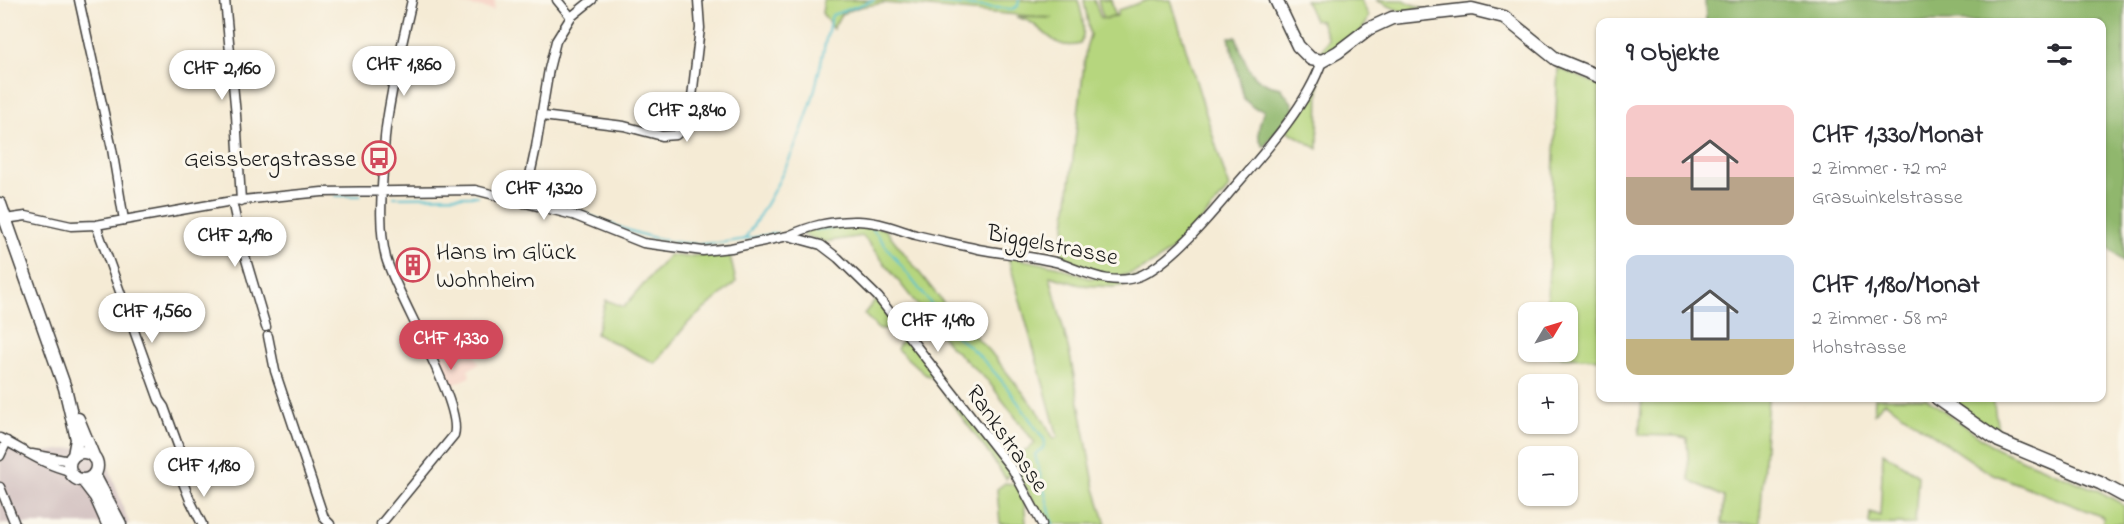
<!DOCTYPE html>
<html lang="de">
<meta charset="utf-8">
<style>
body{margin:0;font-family:"Indie Flower",sans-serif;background:#f2f2f3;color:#2b2b33;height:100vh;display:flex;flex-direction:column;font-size:22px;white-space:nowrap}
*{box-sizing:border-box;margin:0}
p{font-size:20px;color:#7c7c81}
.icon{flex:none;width:33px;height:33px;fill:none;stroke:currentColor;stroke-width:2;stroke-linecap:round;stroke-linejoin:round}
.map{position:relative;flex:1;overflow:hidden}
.drawer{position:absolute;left:1596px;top:18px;width:510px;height:384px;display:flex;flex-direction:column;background:#fff;border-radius:12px;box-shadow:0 2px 4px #0004}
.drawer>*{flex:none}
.needle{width:39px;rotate:52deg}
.tools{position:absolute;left:1518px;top:302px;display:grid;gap:12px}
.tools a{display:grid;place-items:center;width:60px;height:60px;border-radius:12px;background:#fff;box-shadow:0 2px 4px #0004;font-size:30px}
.price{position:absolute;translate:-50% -51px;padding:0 14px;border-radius:21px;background:#fff;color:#222;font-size:20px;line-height:39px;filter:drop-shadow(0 2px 3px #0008)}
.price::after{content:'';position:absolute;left:50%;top:36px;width:18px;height:14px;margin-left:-9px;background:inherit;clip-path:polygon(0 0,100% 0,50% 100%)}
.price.selected{background:#d1495b;color:#fff}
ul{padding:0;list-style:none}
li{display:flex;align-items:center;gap:18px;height:150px;padding:0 30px}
li span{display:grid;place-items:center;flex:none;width:168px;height:120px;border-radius:12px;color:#555}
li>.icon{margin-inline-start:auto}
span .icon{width:72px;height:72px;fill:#fffc;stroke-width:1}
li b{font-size:26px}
h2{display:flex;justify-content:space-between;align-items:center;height:72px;padding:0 30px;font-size:26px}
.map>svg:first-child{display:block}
</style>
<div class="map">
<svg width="2124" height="524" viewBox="0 0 2124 524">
<rect width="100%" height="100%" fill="#fbf7ec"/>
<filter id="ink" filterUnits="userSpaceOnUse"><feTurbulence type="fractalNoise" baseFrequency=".0167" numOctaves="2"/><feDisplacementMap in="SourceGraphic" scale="12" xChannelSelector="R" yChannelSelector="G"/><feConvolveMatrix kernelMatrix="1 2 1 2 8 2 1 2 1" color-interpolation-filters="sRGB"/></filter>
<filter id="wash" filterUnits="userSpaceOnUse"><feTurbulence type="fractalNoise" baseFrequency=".008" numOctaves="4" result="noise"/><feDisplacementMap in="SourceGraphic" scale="24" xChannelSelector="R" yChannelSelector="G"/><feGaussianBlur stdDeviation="1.35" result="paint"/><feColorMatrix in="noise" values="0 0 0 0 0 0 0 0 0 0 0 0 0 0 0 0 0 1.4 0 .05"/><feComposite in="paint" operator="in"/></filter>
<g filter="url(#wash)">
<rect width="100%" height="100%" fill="#f5ebd5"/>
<!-- built -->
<path fill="#f6d2c5" d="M461 0H495L494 10 461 4Z
M457 319 479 364 468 370 470 375 468 378 451 386 431 343 438 340 433 330Z"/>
<!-- industrial -->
<path fill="#d1bfbf" d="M0 438 31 454 101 444 129 524H0Z"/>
<!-- green -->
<path fill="#b6d67e" stroke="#69794d" stroke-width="1.5" d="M824 0H1078C1082 15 1087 30 1080 44 1056 51 1048 33 1030 22 1026 20 1021 18 1016 17L1053 18 884 3 859 7 841 14 833 29 822 13Z
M1084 0H1094L1101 19 1103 18 1098 0H1111L1115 15 1104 19 1117 16 1118 10 1148 0H1171L1229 188C1201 221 1157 279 1109 276 1092 275 1076 266 1061 260L1086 48 1090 35Z
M1305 0H1363L1361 1 1369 16C1363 38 1337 51 1318 57L1328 39 1321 21 1314 20Z
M1376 0H1403L1422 8 1402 12Z
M1558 68 1600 85V359L1545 356V351H1568V312H1547Z
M1319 77 1318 149 1286 130 1298 116Z
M856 223 885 229 952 314 989 350 1040 414 1054 439 1058 437 1008 257 1056 266 1088 278 1142 277 1146 282 1113 287 1080 285 1050 276 1070 355 1095 489 1106 524H1046L1011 462 1035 443 988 381 948 344 863 236 824 242 800 234 815 227Z
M729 251 736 282 688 323 655 363 596 334 606 300 624 307 669 255 686 257Z
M876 299 900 329H878L864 314Z
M905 334 1011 472 1006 479 987 451 932 377 926 375 897 349Z
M1642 398H1768L1760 524H1722L1724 497 1689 480 1687 438 1675 436 1639 435Z
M1875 398H1926L1997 449 2099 491 2124 505V524H2103V517L1988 472 1885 402 1874 413Z
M1944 398H1993L1999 437Z
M1883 452 1918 475 1915 524H1869L1870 512 1880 516Z
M1005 483 1018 485 1024 497 1026 524H1000L997 489Z"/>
<!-- forest -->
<path fill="#90b76d" stroke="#566a44" stroke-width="1.5" d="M1705 0H2124V262L2102 243V22H1706Z
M1229 37H1236C1246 64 1249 83 1281 88L1292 103 1294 109 1264 147C1254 136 1260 123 1264 110L1254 108 1244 99Z"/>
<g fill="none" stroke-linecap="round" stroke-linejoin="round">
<!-- stream -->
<path stroke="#56c1d0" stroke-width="2" d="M898 0 1012 9 1018 6 1019 0
M335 196H361
M394 197 478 196
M543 200C568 205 589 216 613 225 641 235 673 245 703 244 728 243 753 238 777 233
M815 230 856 225 871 227 956 336C994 364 1018 403 1045 441L1043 448 1035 455 1053 524
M744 240C773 196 797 150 812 100 820 72 824 43 832 15L874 0"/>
</g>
</g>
<g filter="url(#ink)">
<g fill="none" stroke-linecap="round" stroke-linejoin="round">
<!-- street casing -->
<g stroke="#3d3b38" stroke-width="11">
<path id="street" d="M79 0 112 149 124 220
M225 0 236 115 241 201
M557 0 571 17
M542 116 624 126 662 136 676 135 689 123 700 28 698 0
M232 201 242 246 266 327
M524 203 536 147 549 69 556 41 571 17 592 0
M5 219 26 216 71 226 96 225 232 201 322 192 475 190 573 215 643 243 703 251 731 248 788 236 821 245 838 258 878 297 1013 470 1042 524
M96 225 159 400 164 407 187 470 182 480 190 500 202 524
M788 236C813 225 826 222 854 221 875 220 896 229 916 235 936 240 957 244 978 249 1004 254 1033 256 1059 263 1085 272 1113 288 1142 275 1172 261 1210 216 1231 191 1263 154 1307 106 1322 61
M268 336 275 371 324 518 330 524
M0 438C24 450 44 465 70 471
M32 454 70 461
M0 456 7 441
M0 487 15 524
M381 524 454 435C464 405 396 295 386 258 379 229 381 200 383 171 384 154 384 138 387 121 393 80 403 40 412 0"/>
</g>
<!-- secondary casing -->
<g stroke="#3d3b38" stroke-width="15">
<path id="secondary" d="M1276 0 1298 46 1311 59 1322 61 1338 52 1368 29 1392 18 1472 9 1504 17 1556 59 1600 77
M0 204 65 388 77 439 74 455
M1937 398 1999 441 2100 483 2124 496
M78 419 94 458
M69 466a14 14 0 1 1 28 0a14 14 0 1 1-28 0Z
M94 475 120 524
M83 480 96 497 108 524"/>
</g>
<!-- street -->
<use href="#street" stroke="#fff" stroke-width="8"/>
<!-- secondary -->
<use href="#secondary" stroke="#fff" stroke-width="12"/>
</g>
</g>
<!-- icons -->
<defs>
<g id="bus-ring" transform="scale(1.725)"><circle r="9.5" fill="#fbf7ec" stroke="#d1495b" stroke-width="1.5"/><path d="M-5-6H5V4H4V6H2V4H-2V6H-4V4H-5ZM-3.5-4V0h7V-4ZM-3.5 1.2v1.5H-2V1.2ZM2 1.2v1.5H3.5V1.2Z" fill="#d1495b"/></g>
<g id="building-ring" transform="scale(1.725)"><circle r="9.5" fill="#fbf7ec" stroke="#d1495b" stroke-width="1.5"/><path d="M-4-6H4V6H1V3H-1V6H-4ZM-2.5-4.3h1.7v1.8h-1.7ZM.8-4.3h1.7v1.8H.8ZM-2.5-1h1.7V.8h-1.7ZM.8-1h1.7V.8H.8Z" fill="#d1495b"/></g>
</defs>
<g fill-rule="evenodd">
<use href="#bus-ring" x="379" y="158"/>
<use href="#building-ring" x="413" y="265"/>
</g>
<g text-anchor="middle" stroke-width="6" stroke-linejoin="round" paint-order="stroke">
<!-- poi labels -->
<g font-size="24" fill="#1c1c1c" stroke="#fbf7ec" text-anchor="end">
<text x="356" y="166">Geissbergstrasse</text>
<text x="436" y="259" text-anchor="start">Hans im Glück<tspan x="436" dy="28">Wohnheim</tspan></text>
</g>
<!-- street labels -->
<g font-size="24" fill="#1c1c1c" stroke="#fbf7ec">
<text transform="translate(1053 244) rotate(11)" y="8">Biggelstrasse</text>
<text transform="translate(1008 438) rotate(55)" y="8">Rankstrasse</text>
</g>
</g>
</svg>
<div class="tools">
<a><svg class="needle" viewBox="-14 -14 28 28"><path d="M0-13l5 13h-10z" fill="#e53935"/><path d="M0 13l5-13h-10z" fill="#7c7c81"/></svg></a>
<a>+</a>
<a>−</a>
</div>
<b class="price" style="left:404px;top:97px">CHF 1,860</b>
<b class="price" style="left:222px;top:101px">CHF 2,160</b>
<b class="price" style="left:687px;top:143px">CHF 2,840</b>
<b class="price" style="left:544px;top:221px">CHF 1,320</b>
<b class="price" style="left:235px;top:268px">CHF 2,190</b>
<b class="price" style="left:152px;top:344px">CHF 1,560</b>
<b class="price" style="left:938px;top:353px">CHF 1,490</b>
<b class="price selected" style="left:451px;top:371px">CHF 1,330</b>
<b class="price" style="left:204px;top:498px">CHF 1,180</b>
<section class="drawer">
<h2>9 Objekte<svg class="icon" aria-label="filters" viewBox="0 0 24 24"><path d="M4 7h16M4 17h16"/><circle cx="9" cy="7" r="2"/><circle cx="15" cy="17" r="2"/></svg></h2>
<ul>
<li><span style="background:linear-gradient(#f6c9c9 60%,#b9a48a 0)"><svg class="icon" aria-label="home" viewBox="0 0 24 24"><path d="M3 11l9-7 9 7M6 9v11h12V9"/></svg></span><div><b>CHF 1,330/Monat</b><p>2 Zimmer · 72 m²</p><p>Graswinkelstrasse</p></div></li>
<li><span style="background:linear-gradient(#c9d6e8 70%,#c2b280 0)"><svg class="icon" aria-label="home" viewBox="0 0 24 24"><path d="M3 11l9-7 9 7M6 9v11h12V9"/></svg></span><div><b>CHF 1,180/Monat</b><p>2 Zimmer · 58 m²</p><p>Hohstrasse</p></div></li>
</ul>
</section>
</div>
